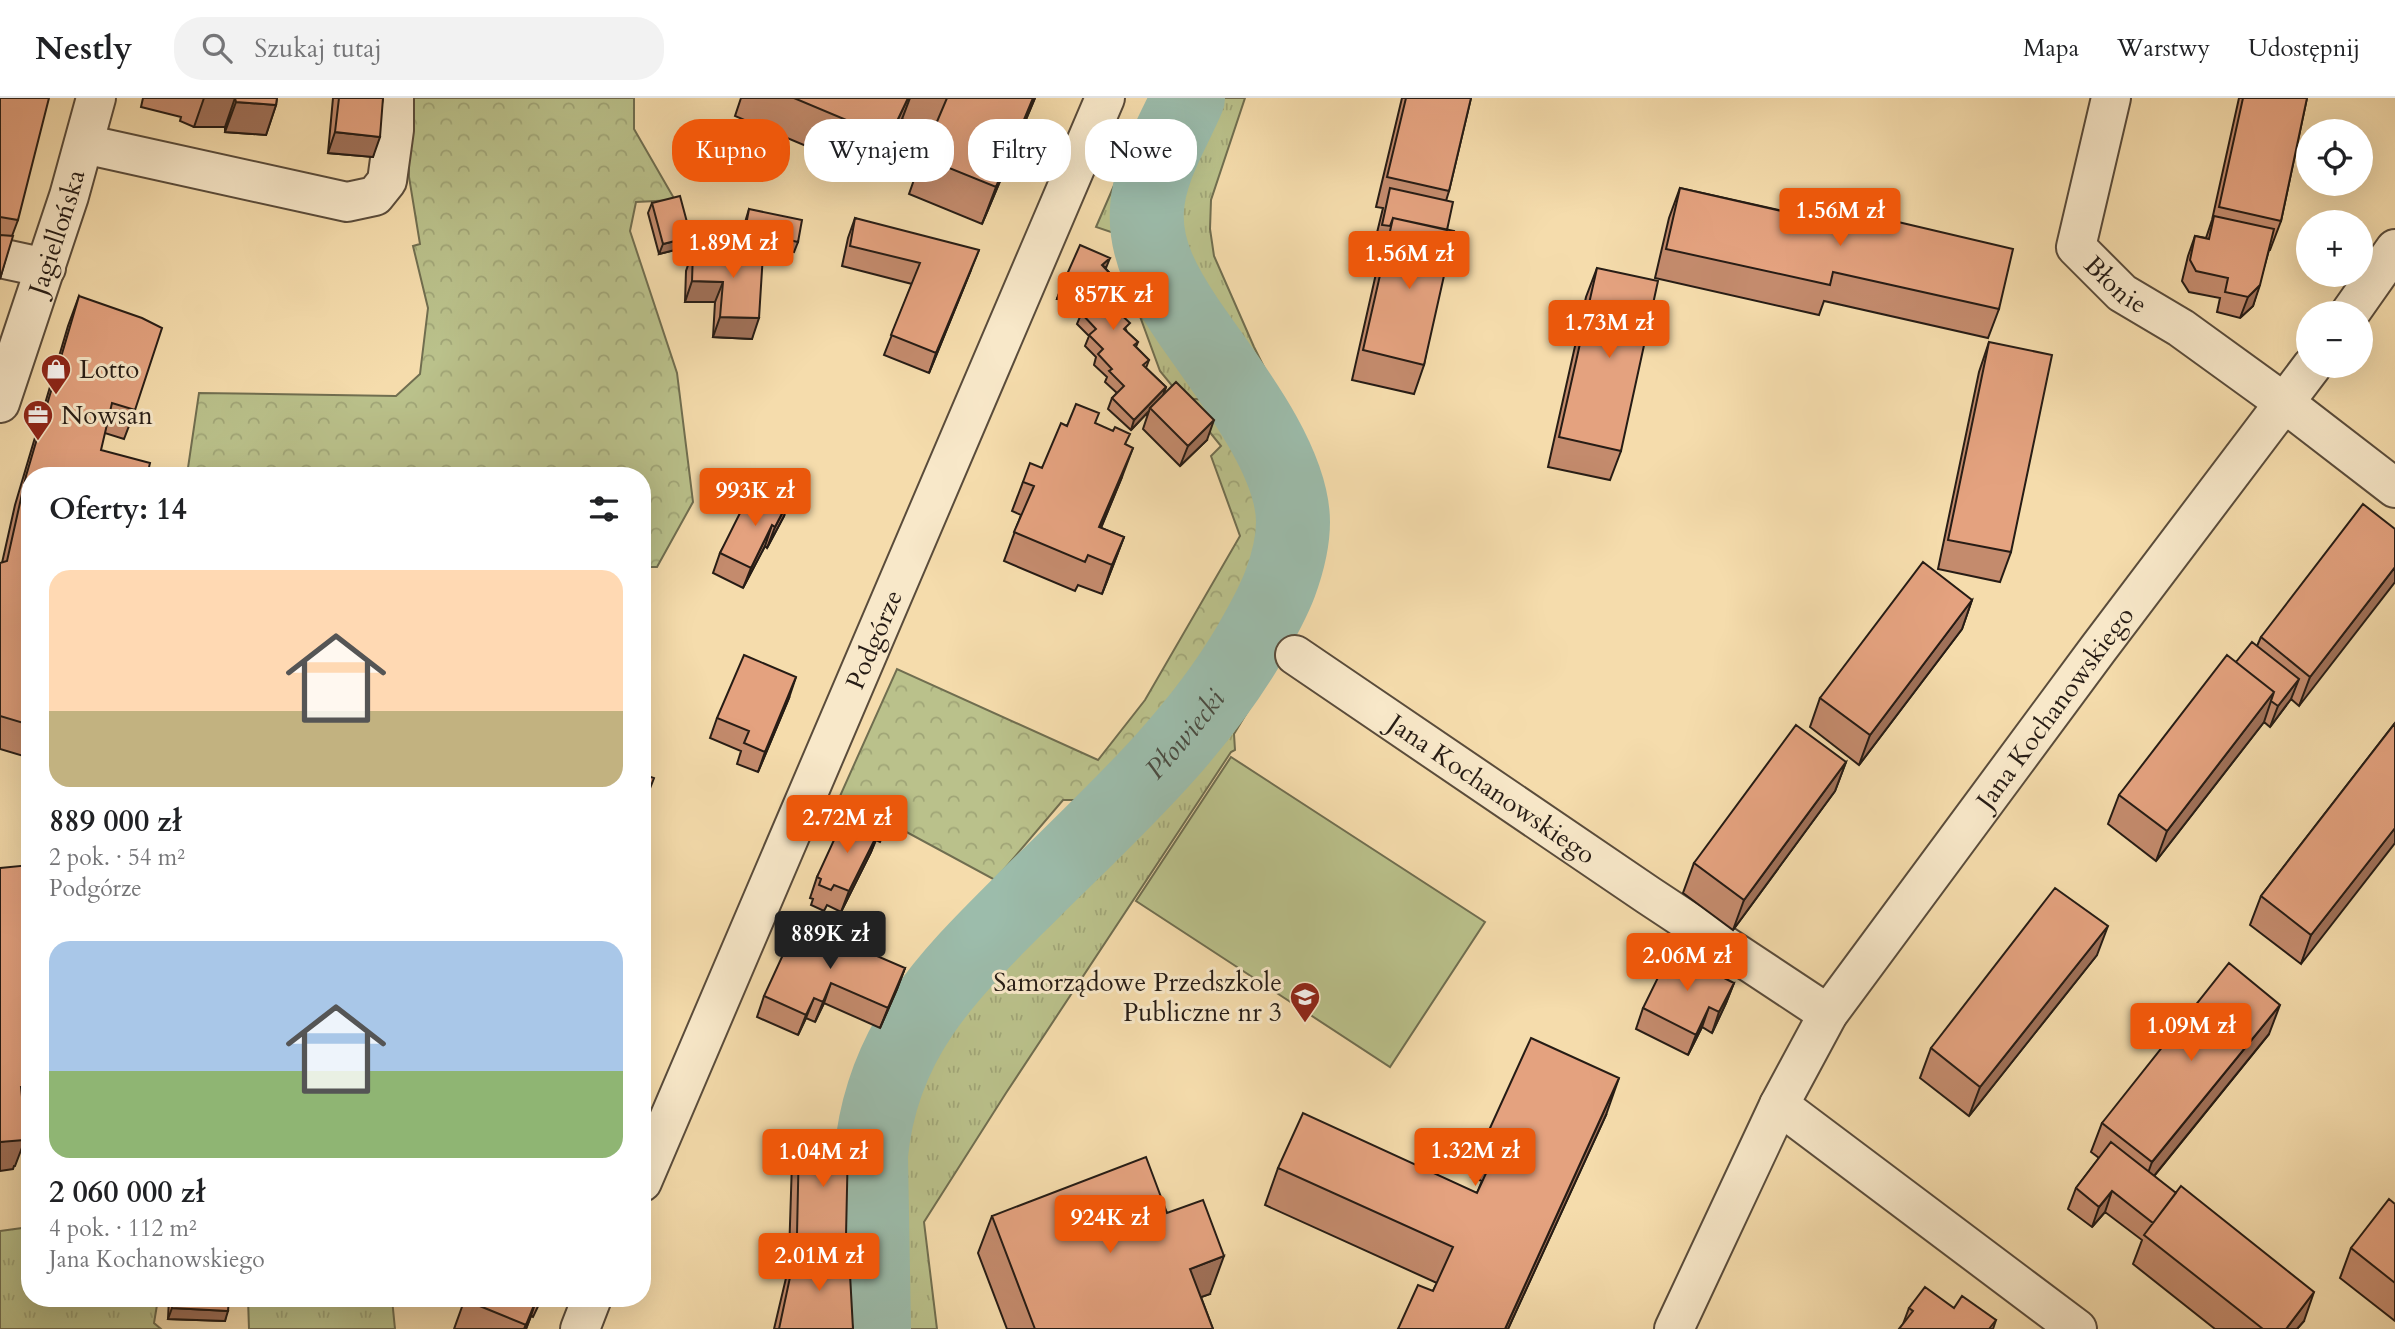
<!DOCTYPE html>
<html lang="pl">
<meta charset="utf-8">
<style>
body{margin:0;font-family:Cardo,serif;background:#f2f2f2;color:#202124;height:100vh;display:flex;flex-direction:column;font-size:26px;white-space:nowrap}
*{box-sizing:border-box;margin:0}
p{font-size:23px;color:#757577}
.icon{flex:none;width:38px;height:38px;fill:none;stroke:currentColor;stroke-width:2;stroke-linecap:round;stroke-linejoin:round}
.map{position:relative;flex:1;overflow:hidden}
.side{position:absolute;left:21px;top:369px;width:630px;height:840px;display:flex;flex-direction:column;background:#fff;border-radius:28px;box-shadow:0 7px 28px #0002}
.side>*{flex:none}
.banner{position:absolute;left:672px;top:21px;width:665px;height:63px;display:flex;gap:14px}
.tools{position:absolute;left:2296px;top:21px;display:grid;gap:14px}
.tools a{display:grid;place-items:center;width:77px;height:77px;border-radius:50%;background:#fff;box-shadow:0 7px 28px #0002;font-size:35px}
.price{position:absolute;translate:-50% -60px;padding:0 16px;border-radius:7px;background:#ea580c;color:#fff;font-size:23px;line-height:46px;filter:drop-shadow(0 2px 4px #0008)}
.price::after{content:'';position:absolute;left:50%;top:42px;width:21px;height:16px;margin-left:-10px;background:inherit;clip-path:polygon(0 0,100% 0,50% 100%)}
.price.selected{background:#222;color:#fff}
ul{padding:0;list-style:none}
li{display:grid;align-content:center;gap:14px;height:371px;padding:0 28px}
li span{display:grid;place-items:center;height:217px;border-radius:21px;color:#555}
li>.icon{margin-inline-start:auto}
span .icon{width:126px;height:126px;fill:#fffc;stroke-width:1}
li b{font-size:30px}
h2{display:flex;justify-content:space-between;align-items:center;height:84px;padding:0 28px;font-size:30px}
.tag{padding:0 24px;border-radius:28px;background:#fff;box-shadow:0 7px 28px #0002;font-size:24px;line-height:63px}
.tag.selected{background:#ea580c;color:#fff}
header{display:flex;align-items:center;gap:42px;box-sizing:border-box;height:98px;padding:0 35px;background:#fff;border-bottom:2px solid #e0e0e0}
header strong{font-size:33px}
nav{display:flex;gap:38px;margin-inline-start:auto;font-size:24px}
.search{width:490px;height:63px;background:#f2f2f2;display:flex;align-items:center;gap:18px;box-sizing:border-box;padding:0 24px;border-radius:28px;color:#757577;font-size:26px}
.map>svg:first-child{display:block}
</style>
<header>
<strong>Nestly</strong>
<div class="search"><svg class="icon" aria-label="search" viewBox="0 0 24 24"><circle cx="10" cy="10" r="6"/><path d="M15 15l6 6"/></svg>Szukaj tutaj</div>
<nav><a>Mapa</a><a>Warstwy</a><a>Udostępnij</a></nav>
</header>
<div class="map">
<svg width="2395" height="1231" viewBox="0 0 2395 1231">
<defs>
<pattern id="grass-tufts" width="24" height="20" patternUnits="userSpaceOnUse" patternTransform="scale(1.75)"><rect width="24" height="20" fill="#bac18b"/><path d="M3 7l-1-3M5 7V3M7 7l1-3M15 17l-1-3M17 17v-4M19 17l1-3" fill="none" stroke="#a0a577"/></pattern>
<pattern id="forest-crowns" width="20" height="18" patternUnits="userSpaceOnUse" patternTransform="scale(1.75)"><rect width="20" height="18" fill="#bac18b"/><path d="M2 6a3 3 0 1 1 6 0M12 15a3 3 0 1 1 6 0" fill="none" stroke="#a0a577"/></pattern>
</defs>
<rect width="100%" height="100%" fill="#f5dcac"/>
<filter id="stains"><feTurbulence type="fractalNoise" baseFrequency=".00286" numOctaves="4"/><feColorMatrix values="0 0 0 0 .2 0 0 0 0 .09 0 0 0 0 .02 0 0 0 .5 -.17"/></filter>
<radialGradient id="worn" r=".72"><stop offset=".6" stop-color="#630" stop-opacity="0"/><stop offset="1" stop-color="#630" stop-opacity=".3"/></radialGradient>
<!-- grass -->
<path fill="url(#grass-tufts)" stroke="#706e50" stroke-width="2" d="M1152 0H1165L1134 78 1131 139 1146 198 1220 303 1182 300 1160 273 1123 172 1117 136 1096 129Z
M1210 0H1245L1211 102 1210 131 1214 158 1254 249 1303 347 1321 394 1324 453 1291 542 1234 636 1235 652 1231 654 1006 995 924 1124 937 1231H900L893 1073 897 1018 911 972 943 918 1192 671 1273 555 1317 454 1311 392 1256 278 1206 204 1178 168 1167 130 1169 88Z
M30 1129V1200L158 1201 154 1225 161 1231H0V1133Z
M248 1201H392L395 1231H249Z"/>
<!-- forest -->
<path fill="url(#forest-crowns)" stroke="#706e50" stroke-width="2" d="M409 0H634V31L675 102 636 104 630 133 677 275 693 404 657 469H642V378H184L188 370 199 295 396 298 420 276 428 210 413 148 420 146 409 79Z
M1182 300 1220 303C1244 342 1271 383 1273 429L1211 560 1093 702H1063L995 782 840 698 897 571 1098 662 1145 602 1240 438 1211 358 1221 348Z"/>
<!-- park -->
<path fill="#bac18b" stroke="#706e50" stroke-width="2" d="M1231 659 1485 824 1390 969 1136 803Z"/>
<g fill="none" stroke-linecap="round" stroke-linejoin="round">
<!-- river -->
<path stroke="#9cbcab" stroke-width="74" id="s1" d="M874 1231 871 1057C882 937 954 872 1034 792 1112 715 1193 642 1249 547 1260 528 1272 507 1280 486 1287 467 1293 444 1293 424 1293 359 1223 274 1187 221 1165 188 1144 152 1147 111 1149 72 1173 35 1188 0"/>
<!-- minor casing -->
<g stroke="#5a4c3b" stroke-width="42">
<g id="minor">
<path id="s2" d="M2111 0 2076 149 2122 195 2181 230 2286 306 2395 390"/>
<path d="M84 46 347 104 375 98 387 83 394 32V0"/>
<path d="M0 160 46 170"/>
<path d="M2350 215 2395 151"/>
<path id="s3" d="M0 305 69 98 96 0"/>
<path id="s4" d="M1295 557 1648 797 1828 916"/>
<path d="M1779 1007 2077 1231"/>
<path id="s5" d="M642 1084 1105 0"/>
<path d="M580 1231 592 1200"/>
<path id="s6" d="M1674 1231 1779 1007 1828 916 2098 551 2312 268"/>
</g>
</g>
<!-- minor -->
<use href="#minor" stroke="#f8e8c9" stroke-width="38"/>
</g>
<!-- wall -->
<path fill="#c48b6d" stroke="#261c15" stroke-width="2" d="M0 0 18 122 12 138 0 181Z
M143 0H277L276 7 266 37 225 34V29H194L180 23 181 19 141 9Z
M333 0H383L373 59 328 55Z
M741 0H1035L982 126 909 96 922 59 933 34 902 21 875 77 735 18Z
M1402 0H1471L1449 93 1446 103 1447 132 1424 267 1414 296 1352 282 1382 149 1374 147 1383 110 1376 109Z
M2239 0H2307L2281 123 2270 152H2269L2253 208 2240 220 2217 214 2220 200 2189 194 2182 183 2188 158 2195 138 2206 140 2212 122Z
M1680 90 1841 126 1847 112 1999 211 1988 240 1824 203 1819 217 1655 180 1669 120Z
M652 105 691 139 687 149 659 156 648 115Z
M749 111 798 144 794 154 741 143 746 121Z
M855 120 971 172 929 275 884 257 912 186 842 168 848 140Z
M693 153 763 156 752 241 713 239 715 204H685L686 173Z
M1597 170 1621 353 1610 382 1548 369 1586 199Z
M1106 171 1116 182 1112 193 1122 204 1118 214 1127 234 1138 244 1136 249 1149 262 1146 270 1166 289 1163 298 1207 342 1180 368 1143 331 1149 313 1131 332 1108 311 1112 300 1117 295 1105 284 1107 279 1094 267 1096 259 1085 248 1089 238 1077 226 1082 214 1072 203 1057 201 1061 190Z
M79 198 135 312 124 341 105 335 30 378V660L0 651V465H2L15 407 68 228Z
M1989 244 2011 454 2000 484 1938 471 1979 274Z
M1095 325 1126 347 1122 379 1101 430 1124 439 1102 496 1078 487 1075 493 1004 463 1021 417 1012 413 1023 384 1042 370 1067 328Z
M745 412 784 418 767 450 765 448 743 490 713 475 720 455Z
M2395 431 2299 608 2291 601 2270 629 2264 624 2156 763 2108 726 2119 697 2236 564 2257 548 2261 539Z
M1972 502 1962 531 1859 667 1810 629 1820 600Z
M789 600 758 674 737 666 741 653 710 640 717 620Z
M2395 625 2301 866 2250 827 2261 798Z
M1846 664 1835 693 1733 832 1683 795 1694 765Z
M851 718 888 727 880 744 876 742 871 754 841 814 827 807 824 813 811 807 813 801 810 800 817 779Z
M2097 857 1969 1018 1920 980 1931 950Z
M905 870 897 891 880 930 824 905 815 924 806 920 798 937 757 919 764 898Z
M1734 885 1726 905 1712 935 1702 929 1688 957 1636 931 1643 910Z
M2269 936 2154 1078 2304 1223 2297 1231H2215L2133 1166 2142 1142 2105 1114 2092 1129 2068 1111 2076 1090 2099 1060 2091 1054 2102 1025Z
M1606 1017 1508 1231H1398L1433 1193 1437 1185 1265 1107 1278 1070 1477 1095 1482 1083 1471 1079 1485 1041Z
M799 1044 839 1156 853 1231H774L786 1180 794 1157H789L792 1064Z
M2395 1106V1223L2340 1180 2351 1150Z
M1167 1115 1210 1196 1201 1199 1213 1231H1007L978 1155 992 1118Z
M169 1200H229L225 1223 168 1221Z
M459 1200H542L533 1219 531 1218 526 1231H454L463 1206 458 1203Z
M1909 1210H1954L1996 1222 1993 1231H1899L1903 1226Z"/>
<!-- shaded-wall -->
<path fill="#a07159" stroke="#261c15" stroke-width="2" d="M204 0H235L225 29H194Z
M908 0H910L902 21 875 77 889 40Z
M1033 0H1035L982 126 996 89Z
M236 4 276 7 266 37 225 34Z
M335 34 380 39 373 59 328 55Z
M691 139 687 149 659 156 663 146Z
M979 152 971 172 929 275 936 255Z
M1110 160 1106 170 1102 167Z
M1116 182 1113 192 1105 200 1108 189Z
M692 183 723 184 715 204H685Z
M2260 187 2253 208 2240 220 2248 199Z
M1061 190 1076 192 1072 203 1057 201Z
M1122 204 1118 214 1115 211Z
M720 219 759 220 752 241 713 239Z
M1166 289 1162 300 1150 310 1149 313 1131 332 1134 322Z
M1214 322 1207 342 1180 368 1188 348Z
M1133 350 1122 379 1089 458 1099 429Z
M791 398 784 418 767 450 775 429Z
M772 427 765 448 743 490 751 470Z
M1124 439 1113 468 1102 496 1112 467Z
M2395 469V484L2299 608 2310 579Z
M1972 502 1962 531 1859 667 1870 637Z
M796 579 789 600 758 674 765 654Z
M2299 581 2291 601 2270 629 2278 608Z
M2274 594 2264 624 2156 763 2167 733Z
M1846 664 1835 693 1733 832 1744 802Z
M2395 730V745L2301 866 2311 837Z
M879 733 871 754 841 814 849 793Z
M2108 828 2097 857 1969 1018 1980 989Z
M905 870 897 891 880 930 888 910Z
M831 885 824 905 815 924 823 904Z
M1734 885 1726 905 1712 935 1719 914Z
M814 900 806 920 798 937 806 917Z
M2280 907 2269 936 2141 1094 2152 1064Z
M1709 909 1702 929 1688 957 1696 937Z
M1619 980 1606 1017 1508 1231H1505Z
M21 989H30V1017L10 1019Z
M26 1039 15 1068H14L13 1071 0 1073V1044Z
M2112 1093 2105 1114 2092 1129 2099 1109Z
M797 1136 846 1138 838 1158 796 1151 794 1157H789Z
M1224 1158 1210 1196 1176 1208 1190 1171Z
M2314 1194 2304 1223 2297 1231H2286Z
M537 1200 531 1218 526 1231H524Z
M172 1210 228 1213 225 1223 168 1221Z"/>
<!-- building -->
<path fill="#e4a27f" stroke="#261c15" stroke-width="2" d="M0 0H49L18 122 0 119Z
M235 0H277L276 7 236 4Z
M339 0H383L380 39 335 34Z
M794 0H908L889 40Z
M947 0H1033L996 89 922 59Z
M1406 0H1471L1449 93 1387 79Z
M2243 0H2307L2281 123 2219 109Z
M1390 90 1453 104 1447 132 1393 120 1390 128 1382 127Z
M1680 90 1843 127 1847 112 2013 151 1999 211 1833 174 1830 187 1666 151Z
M680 98 691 139 663 146 652 105Z
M749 111 802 122 798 144 745 132Z
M2214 118 2274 131 2260 187 2248 199 2225 194 2228 180 2196 173 2190 162 2195 138 2209 141Z
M855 120 979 152 936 255 891 237 920 165 850 148Z
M1393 120 1454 133 1424 267 1363 252Z
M0 137 13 138 0 181Z
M1080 147 1110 160 1102 167 1116 182 1108 189 1122 204 1115 211 1130 225 1124 231 1138 244 1134 247 1149 262 1143 267 1166 289 1134 322 1112 300 1124 288 1109 273 1112 271 1098 256 1103 251 1089 237 1096 231 1081 215 1090 207 1076 192 1061 190Z
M693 153 763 156 759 220 720 219 723 184 692 183Z
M1597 170 1658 183 1621 353 1559 339Z
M79 198 142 220 162 230 135 312 112 305 101 352 150 365 147 378H30V627L0 618V465L7 463 26 378Z
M1989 244 2052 257 2011 454 1948 442Z
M1176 284 1214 322 1188 348 1150 310Z
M1076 306 1099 315 1095 325 1113 333 1115 329 1130 336 1125 346 1133 350 1099 429 1124 439 1112 467 1088 457 1085 464 1014 434 1034 388 1023 384 1030 365 1042 370 1061 325 1067 328Z
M776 390 791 398 775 429 772 427 751 470 720 455 742 411 745 412Z
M2363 406 2395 431V469L2310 579 2261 539Z
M1923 464 1972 502 1870 637 1820 600Z
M2252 544 2299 581 2278 608 2271 603 2274 594 2236 564Z
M744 557 796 579 765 654 744 645 749 633 717 620Z
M2227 557 2274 594 2167 733 2119 697Z
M2395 625V730L2311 837 2261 798Z
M1796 627 1846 664 1744 802 1694 765Z
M642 676 654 680 642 711Z
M858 702 891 717 884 734 851 718Z
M845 718 879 733 849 793 834 787 831 792 819 787 821 781 817 779Z
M30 767V989H21L26 1039H24V1042L0 1044V770Z
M2055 790 2108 828 1980 989 1931 950Z
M798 824 905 870 888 910 831 885 823 904 814 900 806 917 764 898Z
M1671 853 1734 885 1719 914 1709 909 1696 937 1643 910Z
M2229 865 2280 907 2152 1064 2102 1025Z
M1531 940 1619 980 1505 1231H1398L1418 1187 1433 1193 1453 1149 1278 1070 1303 1015 1477 1095 1499 1047 1485 1041Z
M799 1044 848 1045 846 1138 797 1136Z
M2111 1044 2176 1095 2153 1125 2112 1093 2099 1109 2076 1090Z
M1146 1059 1167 1115 1203 1102 1224 1158 1190 1171 1213 1231H1035L992 1118Z
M2181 1088 2314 1194 2286 1231H2263L2144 1137Z
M2389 1101 2395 1106V1185L2351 1150Z
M796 1151 849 1158 853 1231H779Z
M1925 1189 1954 1210 1962 1198 1996 1222 1989 1231H1899L1913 1213 1909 1210Z
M172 1200H229L228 1213 172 1210Z
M465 1200H537L526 1227 465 1202Z"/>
<!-- icons -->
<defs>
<g id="shop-pin" transform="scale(1.575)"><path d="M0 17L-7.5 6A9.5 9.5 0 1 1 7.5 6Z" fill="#8f2418" stroke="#f8e8c9"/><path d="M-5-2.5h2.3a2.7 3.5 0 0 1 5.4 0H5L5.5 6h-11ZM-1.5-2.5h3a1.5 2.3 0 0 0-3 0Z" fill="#fff"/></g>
<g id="office-pin" transform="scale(1.575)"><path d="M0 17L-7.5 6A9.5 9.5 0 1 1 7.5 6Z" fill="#8f2418" stroke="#f8e8c9"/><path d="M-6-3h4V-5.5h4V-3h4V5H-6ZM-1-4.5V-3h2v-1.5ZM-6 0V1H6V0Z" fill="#fff"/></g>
<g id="school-pin" transform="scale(1.575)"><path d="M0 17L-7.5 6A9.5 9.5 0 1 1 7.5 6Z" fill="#8f2418" stroke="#f8e8c9"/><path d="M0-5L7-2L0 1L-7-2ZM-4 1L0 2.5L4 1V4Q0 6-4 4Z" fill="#fff"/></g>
</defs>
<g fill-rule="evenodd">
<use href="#shop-pin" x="56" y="271"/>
<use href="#office-pin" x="38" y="317"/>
<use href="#school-pin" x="1305" y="899"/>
</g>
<g text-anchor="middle" stroke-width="6" stroke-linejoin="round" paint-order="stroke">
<!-- street labels -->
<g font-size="26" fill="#261c15" stroke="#f8e8c9">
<text dy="9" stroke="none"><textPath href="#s3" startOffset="180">Jagiellońska</textPath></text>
<text dy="9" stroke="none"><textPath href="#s2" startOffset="208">Błonie</textPath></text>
<text dy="9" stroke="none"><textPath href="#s5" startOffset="590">Podgórze</textPath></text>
<text dy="9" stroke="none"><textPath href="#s6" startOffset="732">Jana Kochanowskiego</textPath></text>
<text dy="9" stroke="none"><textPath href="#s4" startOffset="238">Jana Kochanowskiego</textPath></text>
</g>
<!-- poi labels -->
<g font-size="26" fill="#261c15" stroke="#f8e8c9" text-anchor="start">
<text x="79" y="280">Lotto</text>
<text x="61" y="326">Nowsan</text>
<text x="1282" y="893" text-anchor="end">Samorządowe Przedszkole<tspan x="1282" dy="30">Publiczne nr 3</tspan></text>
</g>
<!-- water labels -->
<g font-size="28" font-style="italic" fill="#494c42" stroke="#f8e8c9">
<text dy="10" stroke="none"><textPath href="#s1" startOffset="710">Płowiecki</textPath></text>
</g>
</g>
<rect width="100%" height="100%" filter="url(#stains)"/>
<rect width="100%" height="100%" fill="url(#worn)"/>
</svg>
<div class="tools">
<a><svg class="icon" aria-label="locate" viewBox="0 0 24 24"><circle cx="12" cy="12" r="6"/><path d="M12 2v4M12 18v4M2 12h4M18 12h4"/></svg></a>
<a>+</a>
<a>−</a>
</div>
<b class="price" style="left:1840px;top:150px">1.56M zł</b>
<b class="price" style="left:733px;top:182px">1.89M zł</b>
<b class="price" style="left:1409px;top:193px">1.56M zł</b>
<b class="price" style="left:1113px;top:234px">857K zł</b>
<b class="price" style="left:1609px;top:262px">1.73M zł</b>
<b class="price" style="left:755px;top:430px">993K zł</b>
<b class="price" style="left:847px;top:757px">2.72M zł</b>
<b class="price selected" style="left:830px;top:873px">889K zł</b>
<b class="price" style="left:1687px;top:895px">2.06M zł</b>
<b class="price" style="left:2191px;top:965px">1.09M zł</b>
<b class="price" style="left:1475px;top:1090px">1.32M zł</b>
<b class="price" style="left:823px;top:1091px">1.04M zł</b>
<b class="price" style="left:1110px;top:1157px">924K zł</b>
<b class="price" style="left:819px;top:1195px">2.01M zł</b>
<div class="banner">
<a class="tag selected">Kupno</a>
<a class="tag">Wynajem</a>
<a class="tag">Filtry</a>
<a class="tag">Nowe</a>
</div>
<section class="side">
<h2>Oferty: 14<svg class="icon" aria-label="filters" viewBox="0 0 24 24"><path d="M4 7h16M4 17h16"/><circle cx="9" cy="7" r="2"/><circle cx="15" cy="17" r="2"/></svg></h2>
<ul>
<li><span style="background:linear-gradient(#ffd9b3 65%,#c2b280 0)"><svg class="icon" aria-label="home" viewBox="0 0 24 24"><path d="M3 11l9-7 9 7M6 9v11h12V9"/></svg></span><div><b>889 000 zł</b><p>2 pok. · 54 m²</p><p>Podgórze</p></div></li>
<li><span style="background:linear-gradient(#a9c7e8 60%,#8fb573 0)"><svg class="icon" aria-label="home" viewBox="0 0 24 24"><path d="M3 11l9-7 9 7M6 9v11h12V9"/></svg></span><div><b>2 060 000 zł</b><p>4 pok. · 112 m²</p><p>Jana Kochanowskiego</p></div></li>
</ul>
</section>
</div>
